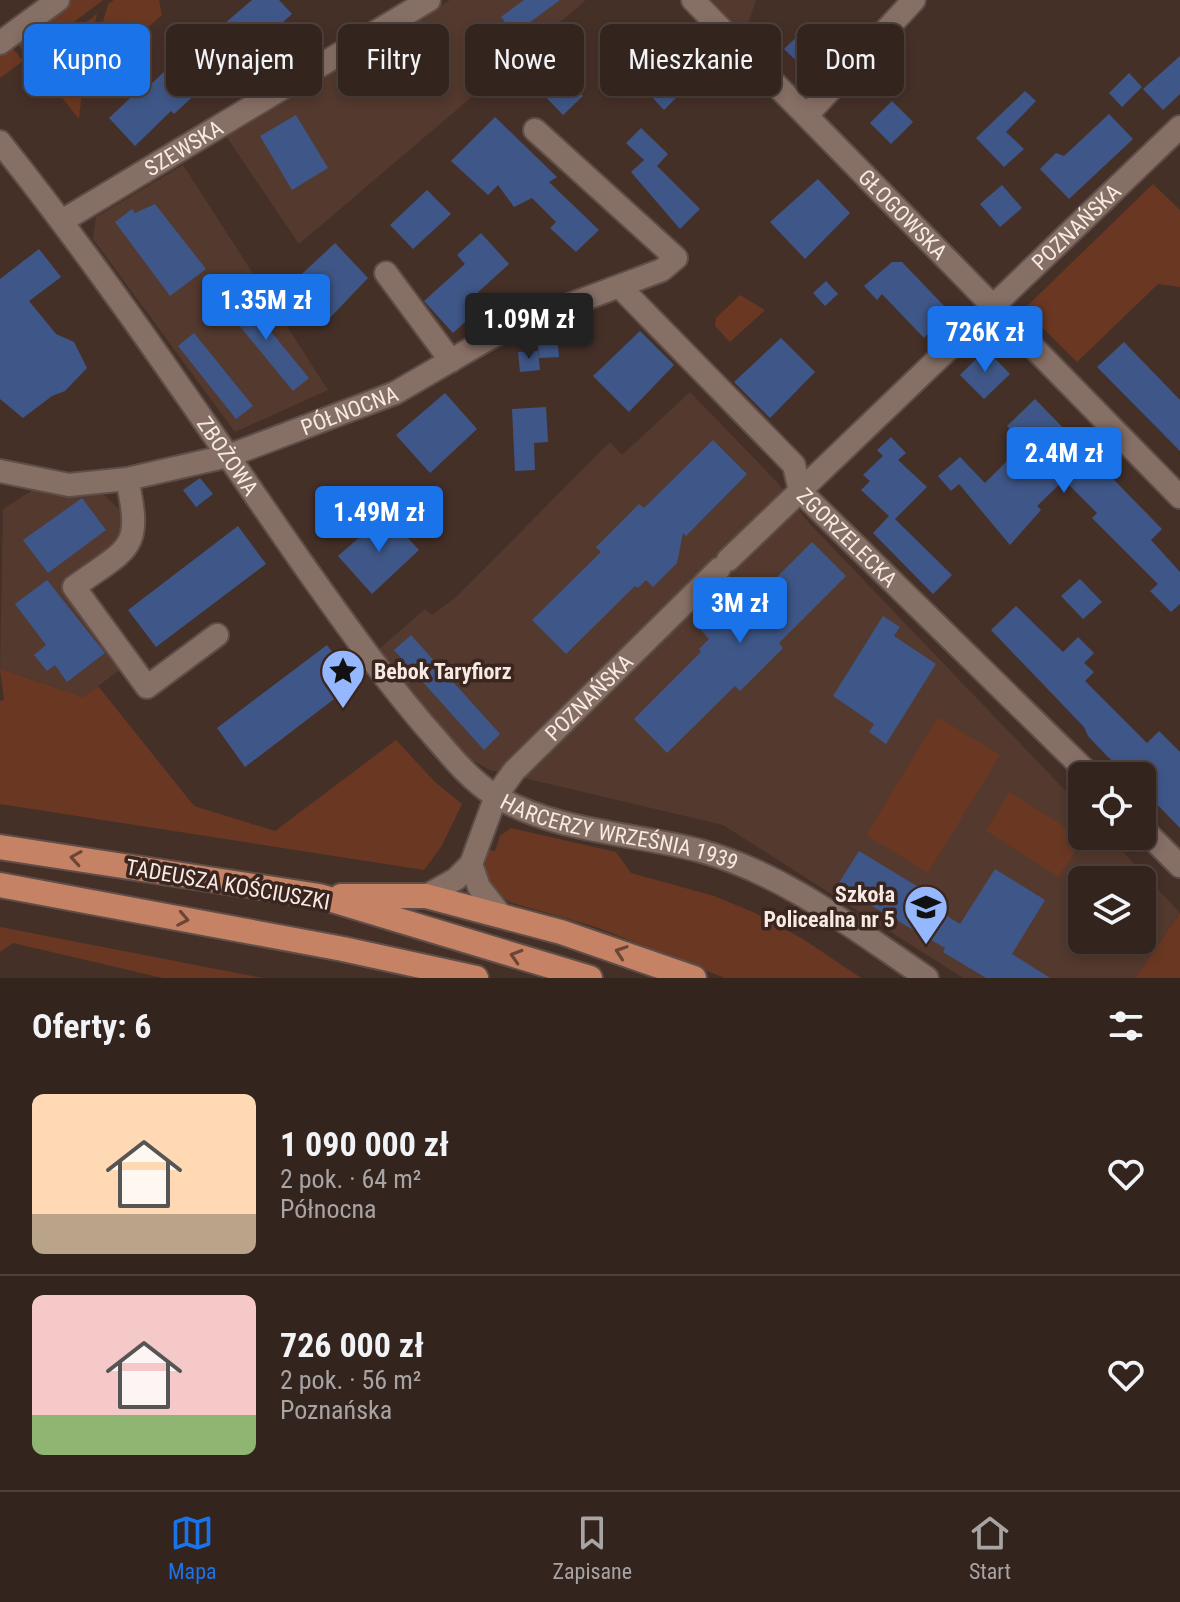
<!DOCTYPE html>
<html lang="pl">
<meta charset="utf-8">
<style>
body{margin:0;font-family:"Roboto Condensed",sans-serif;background:#3f302b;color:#f1f3f6;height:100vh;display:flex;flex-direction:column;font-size:30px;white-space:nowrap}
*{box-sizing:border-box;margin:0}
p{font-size:26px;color:#a9a4a4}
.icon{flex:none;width:44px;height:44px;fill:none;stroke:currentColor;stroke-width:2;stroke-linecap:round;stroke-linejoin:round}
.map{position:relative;height:978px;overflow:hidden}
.details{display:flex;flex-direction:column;background:#34241e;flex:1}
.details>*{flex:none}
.guide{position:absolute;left:24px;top:24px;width:1132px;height:72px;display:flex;gap:16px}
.fabs{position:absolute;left:1068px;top:762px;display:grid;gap:16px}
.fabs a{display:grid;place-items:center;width:88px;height:88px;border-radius:12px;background:#34241e;box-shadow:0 4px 12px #0003,0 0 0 2px #4e413c;font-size:40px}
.price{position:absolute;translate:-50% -68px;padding:0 18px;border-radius:8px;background:#1a73e8;color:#fff;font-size:26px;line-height:52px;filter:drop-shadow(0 2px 4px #0008)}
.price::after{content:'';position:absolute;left:50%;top:48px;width:24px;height:18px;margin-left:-12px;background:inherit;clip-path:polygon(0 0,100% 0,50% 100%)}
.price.active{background:#222;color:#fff}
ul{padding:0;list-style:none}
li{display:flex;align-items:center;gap:24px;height:200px;padding:0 32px}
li+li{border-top:2px solid #4e413c}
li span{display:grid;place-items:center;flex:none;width:224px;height:160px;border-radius:12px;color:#555}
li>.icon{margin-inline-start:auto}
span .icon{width:96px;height:96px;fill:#fffc;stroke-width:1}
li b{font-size:34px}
h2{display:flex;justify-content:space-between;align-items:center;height:96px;padding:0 32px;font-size:34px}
.chip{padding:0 28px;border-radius:12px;background:#34241e;box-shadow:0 4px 12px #0003,0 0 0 2px #4e413c;font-size:28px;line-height:72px}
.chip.active{background:#1a73e8;color:#fff}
.dock{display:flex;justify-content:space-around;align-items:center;height:112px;border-top:2px solid #4e413c;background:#34241e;font-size:22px;color:#a9a4a4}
.dock a{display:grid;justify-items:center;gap:4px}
.dock .active{color:#1a73e8}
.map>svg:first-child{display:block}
</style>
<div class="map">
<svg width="1180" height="978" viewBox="0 0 1180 978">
<rect width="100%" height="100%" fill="#453028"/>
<!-- built -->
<path fill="#53392e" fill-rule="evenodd" d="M450 0H586L299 244 226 136Z
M712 0H756L744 35Z
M183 165 328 390 235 432 93 239 96 217Z
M690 392 777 482 809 523 1082 808V836H1108L1180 913 1135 978H963L723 825 490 770 459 753 379 649 425 609 432 615 455 598 610 442 622 455ZM1082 880H1142V940H1082Z
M34 489 103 494 120 510 125 528 118 544 65 588 124 667 83 697 0 669 3 509Z"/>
<!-- green -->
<path fill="#6a3822" d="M70 0H103L28 57 15 41Z
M114 0H159L162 15 93 75 94 54 108 4Z
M97 14 89 46V78C72 88 43 77 32 63Z
M10 45 23 61 0 78V53Z
M51 84 82 90 79 119Z
M1153 184 1180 210V287L1158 284 1077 362 1024 309Z
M740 295 765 310 730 342 715 326 716 318Z
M0 669 83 697 98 686 194 806 275 831 396 740 435 782 462 804 441 847 424 870 0 804V701L4 700Z
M938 717 1000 755 928 873 866 835Z
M1009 792 1083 838 1059 877 986 831Z
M511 828 616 852 631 873 714 896 755 913 803 939 861 978H725L596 927 509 902 491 887 485 867 488 850 495 851 500 836Z
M1180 913V978H1135Z
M0 927 263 978H163L13 943 0 952Z"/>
<!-- building -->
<path fill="#3f5788" d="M252 0H279L292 14 217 80 214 77 174 114 171 111 135 146 109 118 145 84 148 87 187 50 190 53Z
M524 0H560L514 34 501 17Z
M807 27 830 51 808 72 784 49Z
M676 29 710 64 664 110 629 73Z
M1180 56V94L1163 110 1143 89Z
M558 71 583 96 563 115 539 90Z
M1129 73 1142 87 1122 107 1109 93Z
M1025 91 1036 101 1006 132 1024 149 1004 167 976 138Z
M892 101 913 122 891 144 870 123Z
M1109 114 1133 139 1069 199 1040 169 1056 153 1064 156Z
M296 115 328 168 292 190 260 136Z
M495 117 557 177 549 182 599 230 576 252 550 228 556 222 532 198 514 207 498 185 488 195 451 161Z
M641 128 668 154 657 166 700 209 680 229 631 172 644 160 626 143Z
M818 179 850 213 805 259 770 222Z
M1002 185 1022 208 1000 227 980 204Z
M427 190 451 214 413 249 390 225Z
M155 204 206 269 170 296 115 222 132 209 135 213Z
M481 233 509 264 475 295 484 305 453 333 424 301 465 264 457 255Z
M335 243 368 278 324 324 288 287Z
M39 249 61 277 29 301 56 334 74 342 87 368 65 391 52 396 23 418 0 399V279Z
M892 262H902L948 310 924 338 882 294 877 300 864 286Z
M826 281 838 294 825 306 813 293Z
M240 294 309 378 293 391 224 307Z
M640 331 674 365 629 412 593 376Z
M194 333 253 406 236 419 178 346Z
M557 336 559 357 539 358 537 338Z
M781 338 815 372 770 418 734 382Z
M1124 342 1180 400V451L1097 367Z
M986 349 1010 374 984 399 960 375Z
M538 351 540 370 520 372 518 352Z
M445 393 477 429 430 473 396 435Z
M1035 399 1162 529 1151 540 1180 572V604L1171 612 1150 591 1158 584 1092 518 1097 513 1064 480 1037 506 1041 510 1010 545 959 484 951 491 938 476 960 457 985 483 1024 444 1007 426Z
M546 407 548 442 534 443 535 470 515 471 512 409Z
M891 437 906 453 898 460 927 487 895 519 952 575 933 594 873 533 889 516 861 490 870 481 863 475 883 456 877 450Z
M713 440 747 474 686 536 683 533 677 563 653 587 646 580 638 588 635 586 566 654 532 620 601 552 596 547 639 504 644 508Z
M200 478 213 494 196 507 183 490Z
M82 498 106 530 48 573 23 540Z
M386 514 419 550 372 594 338 556Z
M238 526 266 564 156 647 128 610Z
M812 542 846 576 779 643 783 648 740 691 735 686 667 753 634 719 701 652 699 649 709 639 700 629 749 581 761 593Z
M1080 579 1102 602 1083 619 1061 596Z
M47 580 105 653 67 682 55 665 47 671 34 655 46 645 15 604Z
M1016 606 1063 652 1078 637 1094 653 1084 663 1094 672 1085 681 1147 743 1159 731 1180 752V828L1142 789V776H1129L1107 756 1088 736 1084 727 991 630Z
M883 616 900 627 894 636 936 664 886 744 869 732 874 724 833 696Z
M411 635 500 734 484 750 394 650Z
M327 645 355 683 245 767 217 728Z
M859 851 925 891 920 899 960 924 995 869 1045 900 1012 954 1050 978H986L943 952 945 948 837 886Z"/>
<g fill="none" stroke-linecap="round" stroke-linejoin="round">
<!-- minor casing -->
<g stroke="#5f4e48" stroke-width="26">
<g id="minor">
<path id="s1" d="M693 0 1180 497"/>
<path d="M0 43 58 0"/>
<path d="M807 115 914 0"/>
<path id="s2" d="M0 142C107 276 202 419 300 560 344 622 388 685 438 741 455 761 472 781 494 795 554 832 635 833 701 851 785 874 856 930 927 978"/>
<path id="s3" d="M62 221 429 0"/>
<path d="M386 273 451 361"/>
<path id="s4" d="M620 287 794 465 800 491 1091 776"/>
<path id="s5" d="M0 471 69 485 127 479 228 456 395 393 505 329 662 270 676 258 535 130"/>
<path d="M127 479C143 551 129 547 74 587L147 687 217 635"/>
<path id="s6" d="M728 560 1180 127"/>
<path d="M1142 828 1180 866"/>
<path d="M471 864 479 887 500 914"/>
<path id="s7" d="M426 896 456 879 471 864 496 796 514 771 719 569"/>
</g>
</g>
<!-- major casing -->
<g stroke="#5f4e48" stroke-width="28">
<path id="major" d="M0 847 319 896 590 978
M0 885 343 949 476 978
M341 896H426L561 932 694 978"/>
</g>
<!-- minor -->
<use href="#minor" stroke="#866f65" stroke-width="22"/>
<!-- major -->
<use href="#major" stroke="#c68264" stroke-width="24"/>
</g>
<!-- one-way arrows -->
<defs><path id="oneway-chevron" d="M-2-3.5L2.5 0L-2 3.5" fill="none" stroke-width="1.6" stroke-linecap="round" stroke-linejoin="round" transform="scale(2)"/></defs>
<g stroke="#6b4637">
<use href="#oneway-chevron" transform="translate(76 858) rotate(-171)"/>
<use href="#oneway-chevron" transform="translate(183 919) rotate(11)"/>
<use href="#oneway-chevron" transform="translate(621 952) rotate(-161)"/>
<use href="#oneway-chevron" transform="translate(516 956) rotate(-163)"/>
</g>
<!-- icons -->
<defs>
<g id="sight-pin" transform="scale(2.3)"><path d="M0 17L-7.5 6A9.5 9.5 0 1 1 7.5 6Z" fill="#94b7fd" stroke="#3a261f"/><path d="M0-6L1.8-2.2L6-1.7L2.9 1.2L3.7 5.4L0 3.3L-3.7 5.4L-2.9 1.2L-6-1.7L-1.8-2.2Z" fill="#111"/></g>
<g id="school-pin" transform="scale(2.3)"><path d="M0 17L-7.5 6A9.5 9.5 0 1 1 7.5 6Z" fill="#94b7fd" stroke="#3a261f"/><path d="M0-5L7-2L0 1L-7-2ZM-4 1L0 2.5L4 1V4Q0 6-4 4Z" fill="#111"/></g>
</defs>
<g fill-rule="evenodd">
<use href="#sight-pin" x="343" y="671"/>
<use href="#school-pin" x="926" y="907"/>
</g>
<g text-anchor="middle" stroke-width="7" stroke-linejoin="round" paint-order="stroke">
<!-- street labels -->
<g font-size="22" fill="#f7e9e4" stroke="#3a261f">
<text dy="8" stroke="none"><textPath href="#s3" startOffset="142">SZEWSKA</textPath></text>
<text dy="8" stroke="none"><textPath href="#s1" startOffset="300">GŁOGOWSKA</textPath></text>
<text dy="8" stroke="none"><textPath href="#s6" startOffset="482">POZNAŃSKA</textPath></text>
<text dy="8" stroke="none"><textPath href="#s5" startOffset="362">PÓŁNOCNA</textPath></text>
<text dy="8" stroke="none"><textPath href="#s2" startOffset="388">ZBOŻOWA</textPath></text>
<text dy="8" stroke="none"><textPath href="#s4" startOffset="342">ZGORZELECKA</textPath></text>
<text dy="8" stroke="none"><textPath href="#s7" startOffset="264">POZNAŃSKA</textPath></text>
<text dy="8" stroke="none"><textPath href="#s2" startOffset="952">HARCERZY WRZEŚNIA 1939</textPath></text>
<text transform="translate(228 884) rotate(10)" y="8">TADEUSZA KOŚCIUSZKI</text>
</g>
<!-- poi labels -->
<g font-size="22" font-weight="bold" fill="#f7e9e4" stroke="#3a261f" text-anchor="start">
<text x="374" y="679">Bebok Taryfiorz</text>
<text x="895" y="902" text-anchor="end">Szkoła<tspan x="895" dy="25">Policealna nr 5</tspan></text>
</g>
</g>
</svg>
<div class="fabs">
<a><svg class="icon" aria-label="locate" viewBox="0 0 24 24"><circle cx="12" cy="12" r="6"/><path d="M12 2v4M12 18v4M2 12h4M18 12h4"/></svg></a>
<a><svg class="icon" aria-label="layers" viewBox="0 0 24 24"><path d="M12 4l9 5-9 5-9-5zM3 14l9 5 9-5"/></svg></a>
</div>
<b class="price" style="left:266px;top:342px">1.35M zł</b>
<b class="price active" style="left:529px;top:361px">1.09M zł</b>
<b class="price" style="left:985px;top:374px">726K zł</b>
<b class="price" style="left:1064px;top:495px">2.4M zł</b>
<b class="price" style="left:379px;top:554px">1.49M zł</b>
<b class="price" style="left:740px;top:645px">3M zł</b>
<div class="guide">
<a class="chip active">Kupno</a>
<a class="chip">Wynajem</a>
<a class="chip">Filtry</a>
<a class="chip">Nowe</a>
<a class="chip">Mieszkanie</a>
<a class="chip">Dom</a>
</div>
</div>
<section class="details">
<h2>Oferty: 6<svg class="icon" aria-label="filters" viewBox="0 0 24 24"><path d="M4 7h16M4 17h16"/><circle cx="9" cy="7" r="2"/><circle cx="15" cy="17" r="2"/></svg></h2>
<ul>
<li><span style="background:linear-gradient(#ffd9b3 75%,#b9a48a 0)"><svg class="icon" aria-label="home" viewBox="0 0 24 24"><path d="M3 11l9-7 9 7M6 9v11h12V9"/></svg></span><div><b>1 090 000 zł</b><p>2 pok. · 64 m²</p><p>Północna</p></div><svg class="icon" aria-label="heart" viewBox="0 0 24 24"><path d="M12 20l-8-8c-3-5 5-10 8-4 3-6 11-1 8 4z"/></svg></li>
<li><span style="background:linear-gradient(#f6c9c9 75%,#8fb573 0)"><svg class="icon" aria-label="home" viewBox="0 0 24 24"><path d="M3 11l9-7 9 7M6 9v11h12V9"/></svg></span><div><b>726 000 zł</b><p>2 pok. · 56 m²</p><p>Poznańska</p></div><svg class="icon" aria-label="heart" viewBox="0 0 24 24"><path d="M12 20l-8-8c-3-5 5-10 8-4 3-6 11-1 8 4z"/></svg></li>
</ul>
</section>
<nav class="dock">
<a class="active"><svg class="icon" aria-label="map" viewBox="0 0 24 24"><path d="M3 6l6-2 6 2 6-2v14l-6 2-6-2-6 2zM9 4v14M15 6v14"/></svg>Mapa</a>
<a><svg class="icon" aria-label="saved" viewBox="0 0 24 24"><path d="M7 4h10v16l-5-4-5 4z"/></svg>Zapisane</a>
<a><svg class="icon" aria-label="home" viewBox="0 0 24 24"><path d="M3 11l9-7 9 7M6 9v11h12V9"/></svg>Start</a>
</nav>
